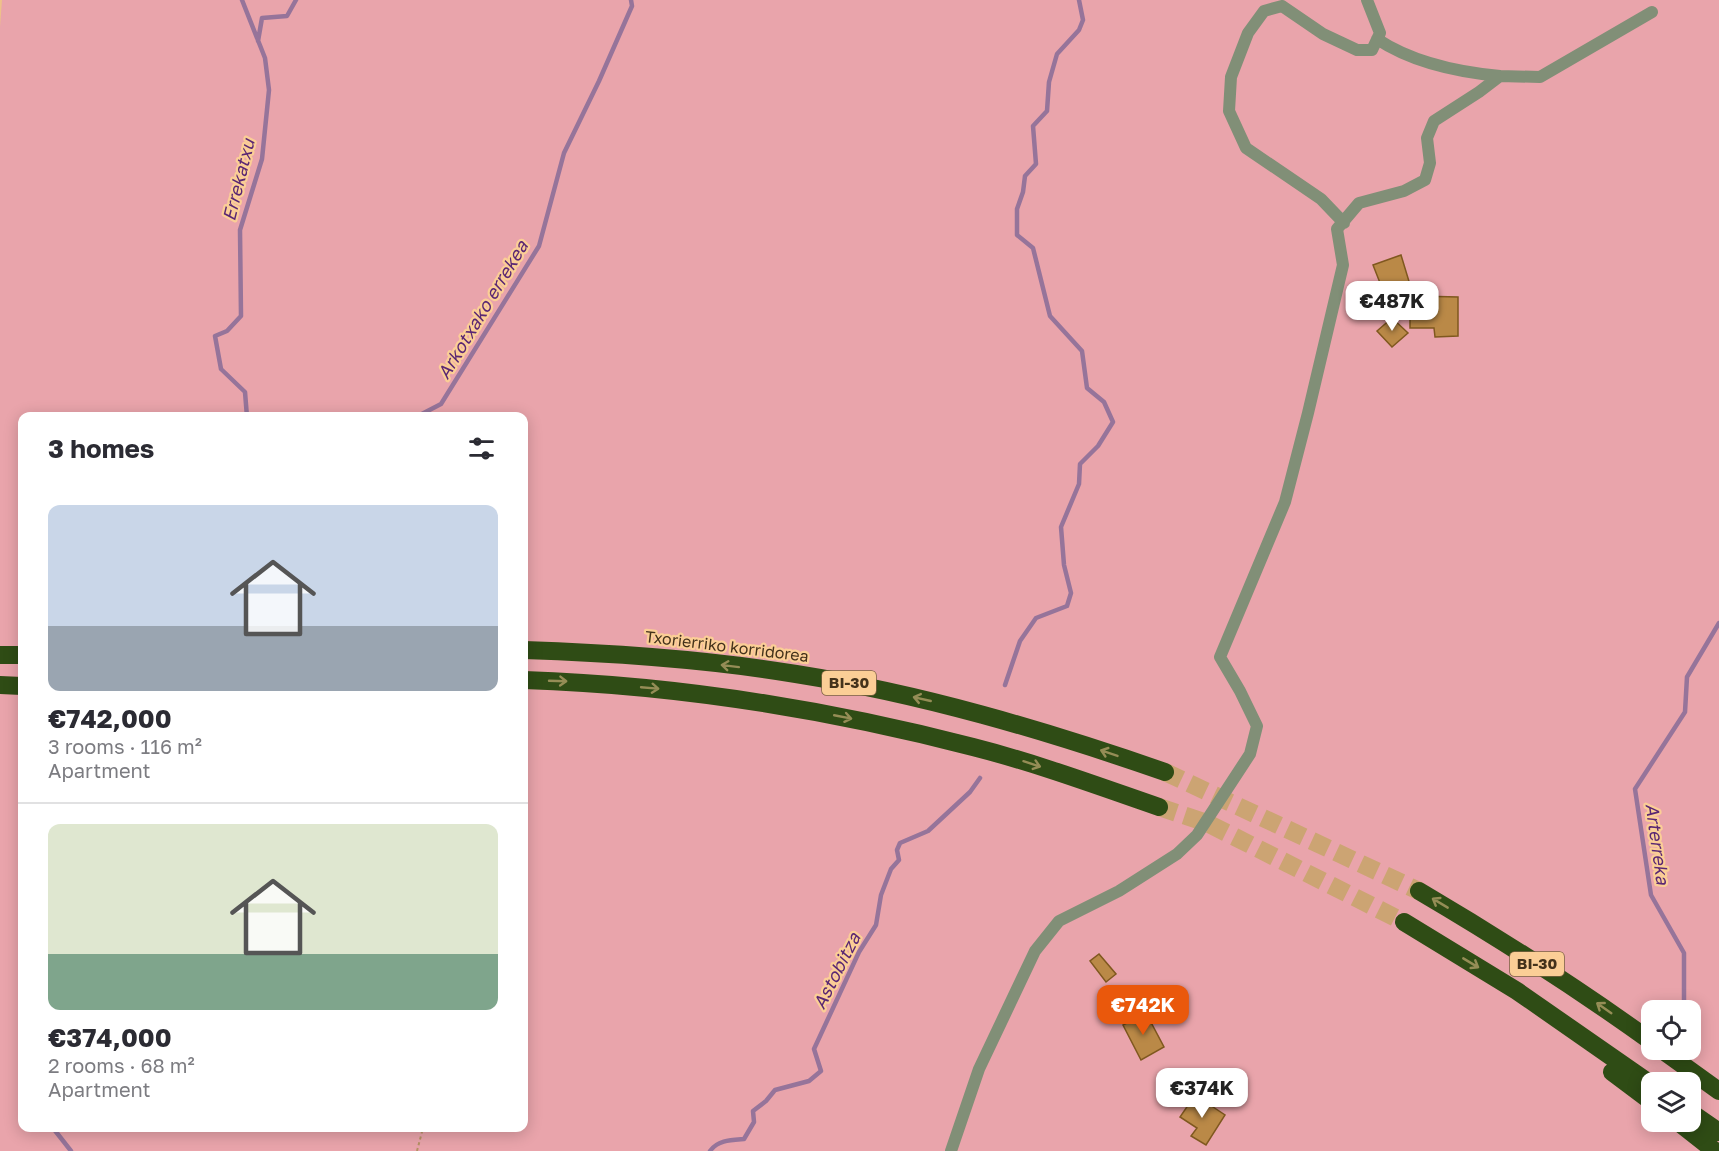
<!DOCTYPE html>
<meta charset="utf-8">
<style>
body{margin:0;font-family:"Golos Text",sans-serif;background:#f7f7f7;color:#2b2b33;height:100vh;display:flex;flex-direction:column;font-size:22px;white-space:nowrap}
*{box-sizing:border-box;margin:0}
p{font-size:20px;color:#7c7c81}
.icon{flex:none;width:33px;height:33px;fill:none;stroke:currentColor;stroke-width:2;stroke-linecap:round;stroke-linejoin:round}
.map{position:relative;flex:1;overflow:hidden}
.sheet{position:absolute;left:18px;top:412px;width:510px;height:720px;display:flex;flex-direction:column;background:#fff;border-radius:12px;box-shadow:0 3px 15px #0003}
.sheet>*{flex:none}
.tools{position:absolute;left:1641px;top:1000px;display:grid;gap:12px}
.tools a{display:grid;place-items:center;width:60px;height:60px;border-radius:12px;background:#fff;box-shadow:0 3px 15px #0003;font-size:30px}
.price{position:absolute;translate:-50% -51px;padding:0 14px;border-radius:12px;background:#fff;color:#222;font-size:20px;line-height:39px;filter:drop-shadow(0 2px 3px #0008)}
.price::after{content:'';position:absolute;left:50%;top:36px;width:18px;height:14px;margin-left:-9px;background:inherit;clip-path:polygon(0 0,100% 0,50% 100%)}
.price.on{background:#ea580c;color:#fff}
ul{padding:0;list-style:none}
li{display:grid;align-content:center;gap:12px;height:318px;padding:0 30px}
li+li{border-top:2px solid #e1e1e2}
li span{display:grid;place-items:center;height:186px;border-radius:12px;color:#555}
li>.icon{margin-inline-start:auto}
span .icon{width:108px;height:108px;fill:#fffc;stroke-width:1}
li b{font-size:26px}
h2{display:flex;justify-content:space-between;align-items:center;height:72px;padding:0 30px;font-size:26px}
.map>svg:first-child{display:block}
</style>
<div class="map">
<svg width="1719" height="1151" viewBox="0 0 1719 1151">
<rect width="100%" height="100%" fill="#eec189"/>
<!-- green -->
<path fill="#e9a4ab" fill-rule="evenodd" d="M2 0H1719V1151H0V27ZM22 417H524V1128H22ZM1652 1011H1690V1050H1652ZM1652 1083H1690V1122H1652Z"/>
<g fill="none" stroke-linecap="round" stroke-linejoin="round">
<!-- stream -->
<path stroke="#96749a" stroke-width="4.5" d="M242 0 265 58 269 90 262 159 240 230 241 316 227 331 215 336 221 369 245 392 247 417
M258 41 262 18 287 16 296 0
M416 417 441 404 539 246 564 153 599 81 632 6 631 0
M1005 685 1020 641 1036 618 1067 606 1071 593 1064 565 1061 527 1079 484 1080 464 1098 446 1113 422 1104 402 1087 388 1082 351 1050 316 1033 248 1017 235V209L1023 192 1025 176 1036 164 1033 126 1047 111 1049 82 1057 54 1079 30 1083 20 1079 0
M1684 1011V953L1651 895 1635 789 1685 712 1687 677 1719 623
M53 1128 71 1151
M710 1151C718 1140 731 1140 744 1139L754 1122 753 1111 766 1101 775 1090 809 1081 821 1071 814 1049 859 952 876 925 881 895 891 869 899 860 897 850 900 843 928 831 970 792 980 778"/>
</g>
<!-- building -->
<path fill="#ba8947" stroke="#7f581f" stroke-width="1.5" d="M1401 255 1411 288 1388 297 1384 287 1382 288 1373 265Z
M1416 296 1458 297V336L1435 337 1434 328H1410V301Z
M1392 318 1408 333 1392 347 1377 331Z
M1099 954 1116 974 1106 982 1090 961Z
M1146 1013 1164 1047 1141 1060 1123 1025Z
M1185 1073 1186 1088 1170 1090 1169 1075Z
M1195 1095 1225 1115 1206 1145 1191 1136 1197 1128 1180 1117Z"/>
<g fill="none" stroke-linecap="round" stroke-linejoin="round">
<!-- motorway-tunnel -->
<path stroke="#cca473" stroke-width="18" stroke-dasharray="18 9" stroke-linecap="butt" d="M1165 772 1419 891
M1159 807 1207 823 1404 922"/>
<!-- path -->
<path stroke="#b59164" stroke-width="2" stroke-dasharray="3 3" stroke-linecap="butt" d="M417 1151 423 1128"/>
<!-- minor -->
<path stroke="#818f77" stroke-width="12" d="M1377 39C1413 63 1457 72 1500 76
M1344 223 1321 199 1246 148 1229 111 1231 77 1248 33 1264 11 1282 6 1323 34 1357 50H1372L1380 33 1367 0
M951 1151 979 1069 1035 951 1059 921 1119 891 1177 854 1197 835 1250 754 1257 726 1240 691 1220 657 1285 502 1308 413 1343 265 1337 229 1359 203 1404 191 1425 180 1430 163 1427 138 1434 121 1479 92 1500 76 1540 77 1652 12"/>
<!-- motorway -->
<path stroke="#2f4c15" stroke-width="18" d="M524 650C614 653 706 659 796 674 922 694 1044 730 1165 772
M0 655H22
M524 680C676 685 826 709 973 747 1036 763 1098 786 1159 807
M0 685 22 686
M1419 891C1499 938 1577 988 1652 1042
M1404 922 1517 991 1652 1085
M1662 1050 1719 1091
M1612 1072 1652 1102
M1690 1112 1719 1132
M1678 1122 1715 1151"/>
</g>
<!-- one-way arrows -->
<defs><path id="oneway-shaft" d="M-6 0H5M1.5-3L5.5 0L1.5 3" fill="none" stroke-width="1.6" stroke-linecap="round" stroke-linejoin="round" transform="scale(1.5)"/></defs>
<g stroke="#958d56">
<use href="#oneway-shaft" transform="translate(730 666) rotate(-173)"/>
<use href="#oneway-shaft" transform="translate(558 681) rotate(2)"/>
<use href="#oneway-shaft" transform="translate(650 688) rotate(5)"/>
<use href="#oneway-shaft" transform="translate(922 699) rotate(-167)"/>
<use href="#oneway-shaft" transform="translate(843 717) rotate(11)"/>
<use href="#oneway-shaft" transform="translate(1109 753) rotate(-161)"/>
<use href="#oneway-shaft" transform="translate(1032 764) rotate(18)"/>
<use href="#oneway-shaft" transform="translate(1440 903) rotate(-149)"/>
<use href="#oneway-shaft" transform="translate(1471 963) rotate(31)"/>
<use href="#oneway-shaft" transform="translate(1604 1008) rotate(-145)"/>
</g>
<g text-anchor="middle" stroke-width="4.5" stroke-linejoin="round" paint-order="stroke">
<!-- shield labels -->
<g fill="#fbce96" stroke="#7b6140" stroke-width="1.5">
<rect x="822" y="671" width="54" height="24" rx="4.5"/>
<rect x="1510" y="952" width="54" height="24" rx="4.5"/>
</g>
<g font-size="15" font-weight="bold" fill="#44321b">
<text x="849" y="688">BI-30</text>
<text x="1537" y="969">BI-30</text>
</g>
<!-- street labels -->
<g font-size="16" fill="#44321b" stroke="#fbce96">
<text transform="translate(727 646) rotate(7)" y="6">Txorierriko korridorea</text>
</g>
<!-- water labels -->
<g font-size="18" font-style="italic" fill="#5a2773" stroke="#fbce96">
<text transform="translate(239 180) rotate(-76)" y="6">Errekatxu</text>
<text transform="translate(483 310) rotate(-59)" y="6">Arkotxako errekea</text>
<text transform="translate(1657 844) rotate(82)" y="6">Arterreka</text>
<text transform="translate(837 971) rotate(-63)" y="6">Astobitza</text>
</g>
</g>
</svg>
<div class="tools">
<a><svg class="icon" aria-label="locate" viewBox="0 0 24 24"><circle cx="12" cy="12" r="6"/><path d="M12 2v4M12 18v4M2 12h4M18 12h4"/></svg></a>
<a><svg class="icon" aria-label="layers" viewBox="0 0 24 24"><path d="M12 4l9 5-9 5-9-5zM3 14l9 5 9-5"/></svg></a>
</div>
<b class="price" style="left:1392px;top:332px">€487K</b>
<b class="price on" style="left:1143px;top:1036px">€742K</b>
<b class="price" style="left:1202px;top:1119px">€374K</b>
<section class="sheet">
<h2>3 homes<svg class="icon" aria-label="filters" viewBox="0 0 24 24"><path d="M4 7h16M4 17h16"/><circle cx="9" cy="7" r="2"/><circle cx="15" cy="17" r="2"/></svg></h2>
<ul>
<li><span style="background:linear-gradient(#c9d6e8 65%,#9aa5b1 0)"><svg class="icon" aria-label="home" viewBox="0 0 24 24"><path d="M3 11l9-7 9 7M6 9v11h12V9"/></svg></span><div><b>€742,000</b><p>3 rooms · 116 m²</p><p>Apartment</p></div></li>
<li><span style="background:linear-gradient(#dfe7d0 70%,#7fa58c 0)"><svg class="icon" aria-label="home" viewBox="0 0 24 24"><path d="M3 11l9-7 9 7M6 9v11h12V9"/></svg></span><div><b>€374,000</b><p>2 rooms · 68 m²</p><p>Apartment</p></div></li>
</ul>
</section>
</div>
